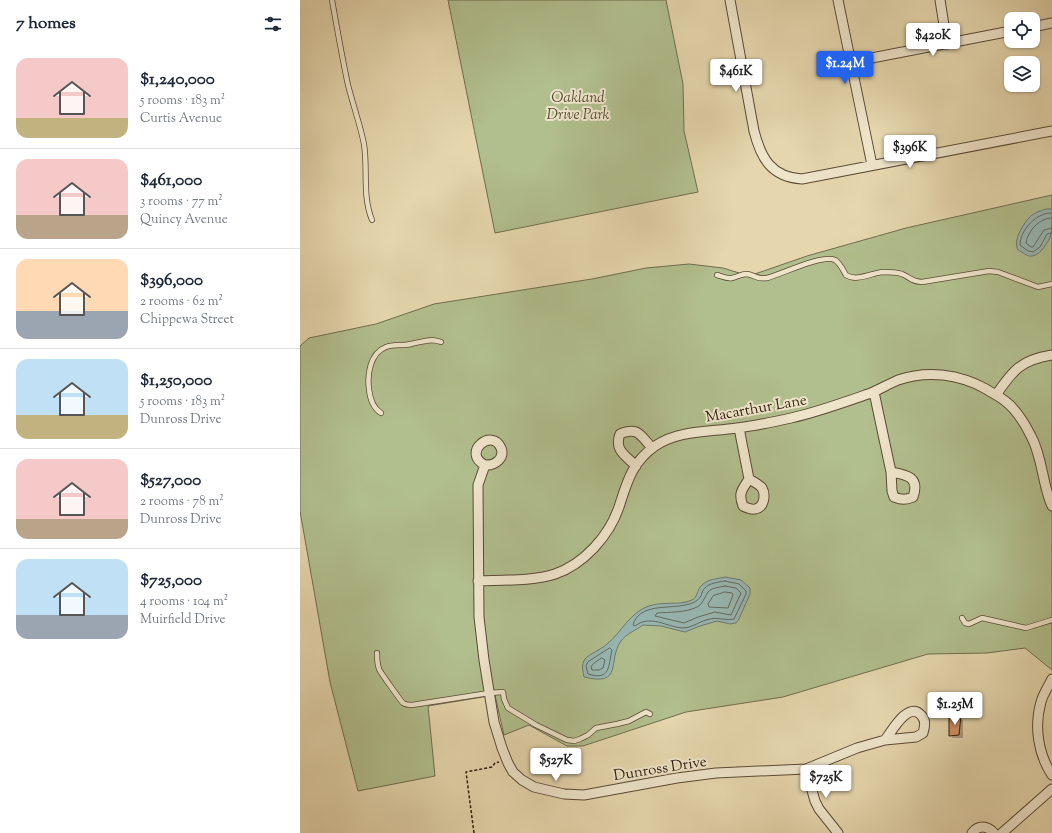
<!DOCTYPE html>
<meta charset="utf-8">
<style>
body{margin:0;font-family:"Sorts Mill Goudy",serif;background:#f6f6f7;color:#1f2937;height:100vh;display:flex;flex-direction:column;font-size:15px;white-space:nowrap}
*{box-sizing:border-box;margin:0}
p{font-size:13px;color:#747a83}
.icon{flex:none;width:22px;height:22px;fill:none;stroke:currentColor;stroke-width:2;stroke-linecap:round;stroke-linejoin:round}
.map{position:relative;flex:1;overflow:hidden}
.details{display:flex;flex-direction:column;background:#fff;width:300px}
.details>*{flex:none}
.fabs{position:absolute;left:704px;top:12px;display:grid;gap:8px}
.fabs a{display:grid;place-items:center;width:36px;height:36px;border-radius:8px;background:#fff;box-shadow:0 1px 3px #0004;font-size:20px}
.price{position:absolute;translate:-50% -34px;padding:0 9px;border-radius:4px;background:#fff;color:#222;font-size:13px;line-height:26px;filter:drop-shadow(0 1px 2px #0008)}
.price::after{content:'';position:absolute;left:50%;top:24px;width:12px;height:9px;margin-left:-6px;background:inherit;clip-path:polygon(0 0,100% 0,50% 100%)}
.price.current{background:#2563eb;color:#fff}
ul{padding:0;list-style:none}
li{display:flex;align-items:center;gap:12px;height:100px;padding:0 16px}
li+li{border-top:1px solid #e0e1e3}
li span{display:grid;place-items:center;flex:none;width:112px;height:80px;border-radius:12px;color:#555}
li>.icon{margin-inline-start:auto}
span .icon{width:48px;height:48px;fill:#fffc;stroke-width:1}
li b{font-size:17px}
h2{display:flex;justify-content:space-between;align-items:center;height:48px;padding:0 16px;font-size:17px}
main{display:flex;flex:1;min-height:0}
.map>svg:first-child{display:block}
</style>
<main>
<section class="details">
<h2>7 homes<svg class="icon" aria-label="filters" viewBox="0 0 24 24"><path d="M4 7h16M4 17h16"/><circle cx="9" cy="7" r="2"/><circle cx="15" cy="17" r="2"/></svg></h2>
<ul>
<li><span style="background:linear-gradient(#f6c9c9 75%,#c2b280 0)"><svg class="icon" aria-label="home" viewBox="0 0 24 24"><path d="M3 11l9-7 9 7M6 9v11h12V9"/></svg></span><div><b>$1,240,000</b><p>5 rooms · 183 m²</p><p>Curtis Avenue</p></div></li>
<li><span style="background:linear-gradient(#f6c9c9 70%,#b9a48a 0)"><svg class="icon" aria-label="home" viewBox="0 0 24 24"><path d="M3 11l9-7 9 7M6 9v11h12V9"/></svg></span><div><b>$461,000</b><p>3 rooms · 77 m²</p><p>Quincy Avenue</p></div></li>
<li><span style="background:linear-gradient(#ffd9b3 65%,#9aa5b1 0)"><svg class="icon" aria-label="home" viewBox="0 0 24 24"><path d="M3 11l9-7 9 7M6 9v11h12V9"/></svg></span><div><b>$396,000</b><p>2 rooms · 62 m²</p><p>Chippewa Street</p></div></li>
<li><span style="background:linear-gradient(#bfe0f5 70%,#c2b280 0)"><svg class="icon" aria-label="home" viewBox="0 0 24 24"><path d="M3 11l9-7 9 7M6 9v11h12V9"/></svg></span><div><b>$1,250,000</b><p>5 rooms · 183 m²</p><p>Dunross Drive</p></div></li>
<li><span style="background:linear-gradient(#f6c9c9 75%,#b9a48a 0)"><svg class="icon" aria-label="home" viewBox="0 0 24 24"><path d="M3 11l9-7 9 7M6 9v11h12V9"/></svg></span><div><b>$527,000</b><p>2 rooms · 78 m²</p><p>Dunross Drive</p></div></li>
<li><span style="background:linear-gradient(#bfe0f5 70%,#9aa5b1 0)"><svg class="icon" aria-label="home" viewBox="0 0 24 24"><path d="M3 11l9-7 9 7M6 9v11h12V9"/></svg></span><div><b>$725,000</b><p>4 rooms · 104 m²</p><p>Muirfield Drive</p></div></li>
</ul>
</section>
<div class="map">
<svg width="752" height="833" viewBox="0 0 752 833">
<defs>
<filter id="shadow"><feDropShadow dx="3.5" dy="3.5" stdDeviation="0" flood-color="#0004"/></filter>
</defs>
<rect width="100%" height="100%" fill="#e5d6ad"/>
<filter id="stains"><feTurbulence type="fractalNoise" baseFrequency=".005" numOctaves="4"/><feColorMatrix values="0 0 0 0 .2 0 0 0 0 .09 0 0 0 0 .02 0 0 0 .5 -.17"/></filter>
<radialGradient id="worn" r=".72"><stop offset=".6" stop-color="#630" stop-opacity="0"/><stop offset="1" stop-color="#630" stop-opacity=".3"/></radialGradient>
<!-- green -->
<path fill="#b1be8d" stroke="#6f6d4d" d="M148 0H366L383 84 384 131 398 192 195 233Z
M752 195V670L725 648 687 653 628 654 483 697 386 712 283 746H267L229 725 204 735 195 695 128 706 135 776 58 791 30 682 0 511V346L9 338 76 324 134 304 292 279 346 268 389 264 423 268 449 276 507 256 606 228Z"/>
<!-- water -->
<path fill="#98b7b3" stroke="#6d7971" d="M746 209H752C752 217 752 228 751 235 748 242 741 255 732 256 727 257 723 252 718 250 713 240 722 226 729 218 733 213 740 211 746 209Z
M425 577 441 580 450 588V594L439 619 436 623 430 624 417 621 400 626 385 632 361 626 343 625C336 630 326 634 321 641 307 660 324 687 284 677 283 671 281 665 285 659 289 654 302 649 307 644 322 632 330 612 349 606 363 601 379 606 392 600 398 597 397 589 402 585 408 579 417 579 425 577Z"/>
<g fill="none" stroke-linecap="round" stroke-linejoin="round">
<!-- shore -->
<path stroke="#626a60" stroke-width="1" d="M752 213C737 212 720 230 720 245L728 251 733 252 740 247 747 234 752 233
M752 218C739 218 728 231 726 243L731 247H733L744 230 752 228
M425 581 439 584 446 591V594L434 619C423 621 418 616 406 620 399 622 391 628 383 628 366 627 351 614 335 626L333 625C339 603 369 609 385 605 391 604 397 602 401 596 402 594 402 590 405 588 409 583 419 582 425 581Z
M425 586 436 588 441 593 431 615 415 612 398 617 384 623 355 616 357 613C369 612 385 613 397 607 403 604 404 598 408 592 411 588 420 587 425 586Z
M425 592 432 593 433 595 428 608 409 607 408 604 413 596Z
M310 648 312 650C308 666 311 681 288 674L286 666 288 662Z
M302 658 305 660 303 668 299 670H292L291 667 293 664Z"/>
</g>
<!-- building -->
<path fill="#d48f69" stroke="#2d1c0d" filter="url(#shadow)" d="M661 716 659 735 649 736V718Z"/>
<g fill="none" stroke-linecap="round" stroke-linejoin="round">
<!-- service casing -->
<g stroke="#5b4a35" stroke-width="6">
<path id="service" d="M32 0C37 28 42 57 48 85 53 105 60 124 64 144 68 170 62 195 72 220
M417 275C421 276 427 279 432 278 437 277 441 274 447 274 455 275 457 280 467 278 482 274 522 254 535 260 540 263 543 270 546 275 557 282 571 273 583 272 589 272 596 272 602 274 611 278 612 282 622 282L689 271 698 272 738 287 752 284
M81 413C73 408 70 399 69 389 67 375 70 353 86 347 94 344 103 346 111 344 121 342 131 338 141 342
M662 618 665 623 669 624 682 618 726 628 752 620
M77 653C77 658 77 663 79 669 80 672 101 701 103 703 106 705 109 705 112 705L189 693 203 692 204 699 208 708 236 725 267 740 274 741 280 739 288 735 296 728 317 724 329 721 346 712 350 714"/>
</g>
<!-- minor casing -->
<g stroke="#5b4a35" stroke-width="11">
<path id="minor" d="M430 0 454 131C461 158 471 177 502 179L752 131
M538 0 572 165
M640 0 647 44
M733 27 752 23
M551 62 711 31
M574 392 591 472 592 491 594 497C602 500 606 500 613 497 620 477 607 475 591 472
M696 395C713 370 721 360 752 355
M439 428 449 479C442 490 438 493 443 506 447 508 451 510 455 509 464 508 466 495 462 488 459 484 452 481 449 479
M185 465C195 466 205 458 201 448 192 427 161 453 185 465L178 485 179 617 184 660 194 722 202 748 208 763 213 772 222 780 234 787 264 794 284 795 377 778 416 773 506 769 557 748 585 740 616 737 623 733C625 726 626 720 621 715 608 701 592 731 585 740
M336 466C325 455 314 450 320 434 338 426 341 436 352 448
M178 581C200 580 235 581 255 574 284 564 309 536 319 507 327 482 332 462 355 446 378 430 410 432 437 428 455 426 473 422 491 418 518 412 545 402 571 393 580 389 589 384 598 380 628 370 659 374 686 389 692 393 699 396 705 401 716 409 725 424 731 436 743 458 742 484 752 506
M752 679C748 687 743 694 741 702 734 726 738 754 752 775
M506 769 515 801 519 809 538 833
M672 833C678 825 687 825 694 833
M702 833 752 789"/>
</g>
<!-- path -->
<path stroke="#2d1c0d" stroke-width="1.5" stroke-dasharray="3 2" stroke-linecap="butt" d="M174 833 166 772 192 767 195 763 199 762"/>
<!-- service -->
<use href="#service" stroke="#eee4ca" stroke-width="4.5"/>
<!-- minor -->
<use href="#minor" stroke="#eee4ca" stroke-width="9"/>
</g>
<g text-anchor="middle" stroke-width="4" stroke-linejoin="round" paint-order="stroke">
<!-- park labels -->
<g font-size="15" font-style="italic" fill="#554d33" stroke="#eee4ca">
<text x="278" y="102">Oakland<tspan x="278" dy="17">Drive Park</tspan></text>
</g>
<!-- street labels -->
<g font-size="15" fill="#2d1c0d" stroke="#eee4ca">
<text transform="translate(456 408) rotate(-10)" y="5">Macarthur Lane</text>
<text transform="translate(360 768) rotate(-9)" y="5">Dunross Drive</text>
</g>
</g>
<rect width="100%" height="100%" filter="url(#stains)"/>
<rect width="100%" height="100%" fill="url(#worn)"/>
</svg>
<div class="fabs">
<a><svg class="icon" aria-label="locate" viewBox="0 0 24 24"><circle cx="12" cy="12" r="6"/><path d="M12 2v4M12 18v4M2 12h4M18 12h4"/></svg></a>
<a><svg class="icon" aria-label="layers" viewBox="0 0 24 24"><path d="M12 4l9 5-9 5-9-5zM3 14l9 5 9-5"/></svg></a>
</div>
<b class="price" style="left:633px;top:57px">$420K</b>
<b class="price current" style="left:545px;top:85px">$1.24M</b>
<b class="price" style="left:436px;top:93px">$461K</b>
<b class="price" style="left:610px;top:169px">$396K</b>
<b class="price" style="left:655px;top:726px">$1.25M</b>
<b class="price" style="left:256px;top:782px">$527K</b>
<b class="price" style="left:526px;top:799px">$725K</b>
</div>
</main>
